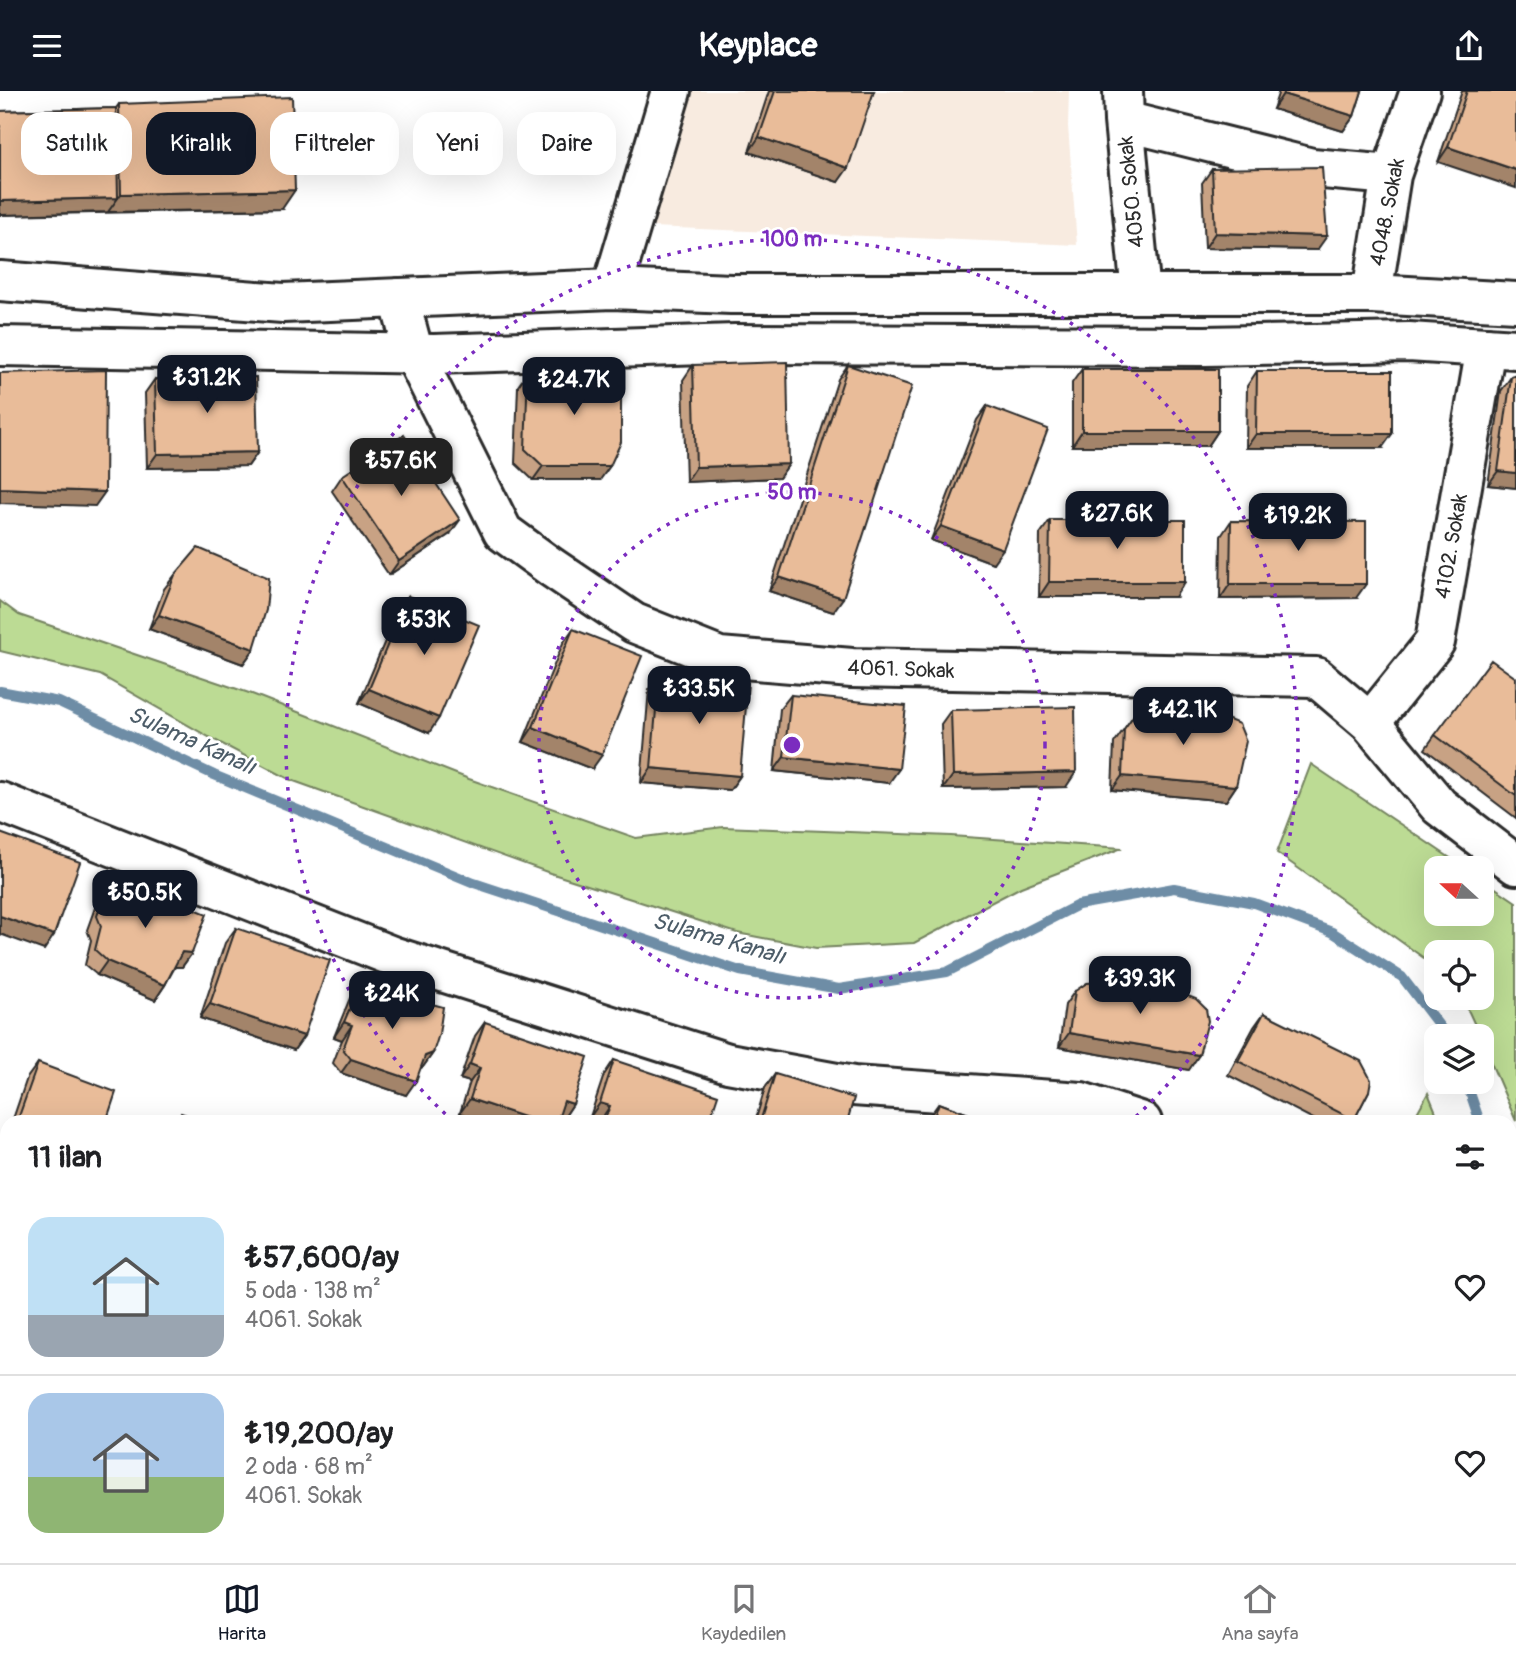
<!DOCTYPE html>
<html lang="tr">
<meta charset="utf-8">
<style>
body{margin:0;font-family:Pangolin,sans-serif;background:#f6f6f6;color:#202124;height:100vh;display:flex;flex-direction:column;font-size:26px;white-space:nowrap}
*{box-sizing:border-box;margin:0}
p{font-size:23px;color:#757577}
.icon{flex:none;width:38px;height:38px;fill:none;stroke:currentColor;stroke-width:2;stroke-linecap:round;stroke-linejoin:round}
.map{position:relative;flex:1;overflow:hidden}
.sheet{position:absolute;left:0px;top:1024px;width:1517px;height:450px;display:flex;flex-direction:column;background:#fff;border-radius:21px 21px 0 0;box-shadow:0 7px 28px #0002}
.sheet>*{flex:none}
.banner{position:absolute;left:21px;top:21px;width:700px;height:63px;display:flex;gap:14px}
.needle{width:46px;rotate:291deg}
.fabs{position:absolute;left:1424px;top:765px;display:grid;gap:14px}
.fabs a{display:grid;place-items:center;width:70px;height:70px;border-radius:14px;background:#fff;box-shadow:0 7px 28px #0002;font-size:35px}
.price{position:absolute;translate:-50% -60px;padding:0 16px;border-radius:14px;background:#111827;color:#fff;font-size:23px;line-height:46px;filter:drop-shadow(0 2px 4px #0008)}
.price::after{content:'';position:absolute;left:50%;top:42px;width:21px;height:16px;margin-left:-10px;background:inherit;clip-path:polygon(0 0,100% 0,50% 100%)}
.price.current{background:#222;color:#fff}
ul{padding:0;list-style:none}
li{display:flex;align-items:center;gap:21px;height:175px;padding:0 28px}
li+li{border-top:2px solid #e0e0e0}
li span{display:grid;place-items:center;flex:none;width:196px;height:140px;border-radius:21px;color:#555}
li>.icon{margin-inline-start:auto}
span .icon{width:84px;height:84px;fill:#fffc;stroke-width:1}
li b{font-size:30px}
h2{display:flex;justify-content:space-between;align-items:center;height:84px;padding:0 28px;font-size:30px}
.tag{padding:0 24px;border-radius:21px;background:#fff;box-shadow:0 7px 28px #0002;font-size:24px;line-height:63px}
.tag.current{background:#111827;color:#fff}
header{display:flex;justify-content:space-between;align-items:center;height:91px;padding:0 28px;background:#111827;color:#fff;font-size:32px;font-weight:700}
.tabs{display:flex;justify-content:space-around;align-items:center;height:98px;border-top:2px solid #e0e0e0;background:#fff;font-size:19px;color:#757577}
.tabs a{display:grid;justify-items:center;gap:4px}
.tabs .current{color:#111827}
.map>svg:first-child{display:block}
</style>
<header><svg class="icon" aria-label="menu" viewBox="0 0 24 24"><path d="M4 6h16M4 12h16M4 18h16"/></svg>Keyplace<svg class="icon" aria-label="share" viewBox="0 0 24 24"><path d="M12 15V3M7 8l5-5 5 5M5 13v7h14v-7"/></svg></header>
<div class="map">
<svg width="1516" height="1472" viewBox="0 0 1516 1472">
<rect width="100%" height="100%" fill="#fff"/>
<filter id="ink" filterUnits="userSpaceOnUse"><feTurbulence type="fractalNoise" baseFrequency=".0143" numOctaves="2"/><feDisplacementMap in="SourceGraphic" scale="14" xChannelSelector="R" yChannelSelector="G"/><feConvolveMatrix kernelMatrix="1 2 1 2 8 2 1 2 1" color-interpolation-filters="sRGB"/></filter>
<g filter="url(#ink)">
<!-- built -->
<path fill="#f8ebe0" d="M692 0H1069L1068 35 1077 154 652 136Z"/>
<!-- green -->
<path fill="#bcdb94" stroke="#748360" stroke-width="2" d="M0 510 19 524 252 603 469 688 636 747 723 736 951 745 1122 757 1021 796 914 852 816 857 737 842 550 782 291 689 209 646 100 584 0 560Z
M1311 673 1465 777H1437V822H1482V788L1516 811V1030L1482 951V945H1480L1469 921 1458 907 1482 906V861H1437V880L1428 870 1277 762Z
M1428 1002 1440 1031H1412Z
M1510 1161 1516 1168V1228L1510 1223Z"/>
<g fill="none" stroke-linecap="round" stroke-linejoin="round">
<!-- stream -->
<path stroke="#6e8da6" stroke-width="10" d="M0 600 59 611 214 684 474 792 740 880 839 898 947 881 1078 814 1174 797 1254 812 1332 841 1402 886 1447 945
M1466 990 1480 1031
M1510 1091 1516 1099"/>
<!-- minor casing -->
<g stroke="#2b2b2b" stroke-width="44">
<path id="minor" d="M1123 0 1124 30 1141 203
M1124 30 1312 77 1391 84
M612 198 671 0
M1372 203 1391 84 1420 0
M399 207 414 263 503 441 551 476 634 532 719 566 852 577 1316 586 1370 632 1439 715 1516 774
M1370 632 1435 551 1486 256
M0 711 392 865 728 972 853 995 1081 1011 1142 1031
M0 1109 7 1112
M1510 1258 1516 1263
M1126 1466 1151 1472"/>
</g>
<!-- tertiary casing -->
<g stroke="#2b2b2b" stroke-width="44">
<path id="tertiary" d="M0 1464 19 1472"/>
</g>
<!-- secondary casing -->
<g stroke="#2b2b2b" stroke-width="44">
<path id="secondary" d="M0 190 283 212 612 198 731 203H1372L1516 211
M0 255 434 263 735 253 1205 255 1409 251 1516 258"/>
</g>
<!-- minor -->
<use href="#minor" stroke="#fff" stroke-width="38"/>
<!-- tertiary -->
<use href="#tertiary" stroke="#fff" stroke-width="38"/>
<!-- secondary -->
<use href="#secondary" stroke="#fff" stroke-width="38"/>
</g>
<!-- wall -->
<path fill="#c8a284" stroke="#2b2b2b" stroke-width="2" d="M769 0H874L838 91 749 61Z
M1279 0H1362L1354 25 1343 40 1273 18Z
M1462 0H1516L1438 71Z
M119 13 282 118 0 124V20L116 17Z
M1212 78 1317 159 1205 157 1202 92Z
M693 274 789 373 779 387 686 391 683 289Z
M848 274 833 521 769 500 838 288Z
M1082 278 1218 340 1208 355H1072V292Z
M1257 280 1382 357H1246L1247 295Z
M528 281 600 389H533L515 372 518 295Z
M1511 286 1516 397 1488 394 1501 300Z
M155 288 258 361 248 375 147 377 145 302Z
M987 315 993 472 931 449 977 329Z
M342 385 450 443 389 484 332 400Z
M1050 429 1175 506H1039L1040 443Z
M1231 430 1356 507 1220 508 1221 445Z
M175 484 254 558 243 573 149 538 164 498Z
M408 505 429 642 359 612 398 519Z
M573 538 592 678 523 651 563 552Z
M659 584 740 685 730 699 641 692 649 598Z
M1516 587V727L1425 658 1435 644Z
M791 604 889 692 774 680 780 618Z
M951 619 1066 696 943 698 941 633Z
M1134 624 1236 695 1226 710 1112 699 1114 652Z
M112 783 192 862 182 876H175L165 894 155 909 97 884 85 874 91 849 87 839 102 797Z
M236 837 304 945 294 959 200 927 225 852Z
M360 893 433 962 423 976 420 977 406 1004 341 982 333 972 342 949 334 946 350 907Z
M1075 900 1189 979 1059 956 1065 914Z
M1264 922 1369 1000 1353 1031H1319L1228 984 1254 936Z
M485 931 573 1013 563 1028 559 1026 557 1031H486L460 1022 470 991 460 988 475 945Z
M614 969 709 1031H599L600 1030 590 1026 604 984Z
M38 972 106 1031H12L27 987Z
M775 983 847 1031H755L765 997Z
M939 1012 990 1031H928L929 1026Z
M7 1142V1231L0 1228V1152Z
M307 1466H444L442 1472H305Z"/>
<!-- shaded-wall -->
<path fill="#a3846b" stroke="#2b2b2b" stroke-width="2" d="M1283 3 1354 25 1343 40 1273 18Z
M759 46 848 77 838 91 749 61Z
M1448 56 1516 79V97L1438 71Z
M295 99 282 118 108 121 121 103Z
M118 107 108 121 0 124V110Z
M1215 142 1327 145 1317 159 1205 157Z
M1082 340H1218L1208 355H1072Z
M1256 343H1392L1382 357H1246Z
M258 361 248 375 147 377 157 363Z
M789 373 779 387 686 391 696 376Z
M543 375H610L600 389H533Z
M1498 380 1516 382V397L1488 394Z
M0 397 105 401 95 415 0 412Z
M460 429 450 443 389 484 399 470Z
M941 435 1003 458 993 472 931 449Z
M779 486 843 507 833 521 769 500Z
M1049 491H1185L1175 506H1039Z
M1230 493H1366L1356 507 1220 508Z
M159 524 254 558 243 573 149 538Z
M369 598 439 627 429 642 359 612Z
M533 636 602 664 592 678 523 651Z
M784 666 899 678 889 692 774 680Z
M651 677 740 685 730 699 641 692Z
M1076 681 1066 696 943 698 953 684Z
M1122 685 1236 695 1226 710 1112 699Z
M0 825 54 844 44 859 0 843Z
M182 861 192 862 182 876H172Z
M107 870 165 894 155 909 97 884Z
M210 913 304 945 294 959 200 927Z
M344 931 352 934 342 949 334 946Z
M1069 942 1199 964 1189 979 1059 956Z
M433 962 423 976 415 979 425 965Z
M351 968 416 990 406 1004 341 982Z
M470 973 480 977 470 991 460 988Z
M470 1008 539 1031H486L460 1022Z
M564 1010 573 1013 563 1028 554 1024Z
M600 1012 610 1015 600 1030 590 1026Z
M0 1210 7 1213V1231L0 1228Z
M667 1466H681L678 1471Z"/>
<!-- building -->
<path fill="#e9bc99" stroke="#2b2b2b" stroke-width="2" d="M775 0H874L848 77 759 46Z
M1284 0H1362L1354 25 1283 3Z
M1467 0H1516V79L1448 56Z
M292 6 295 99 121 103 119 13Z
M116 17 118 107 0 110V20Z
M1322 76 1327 145 1215 142 1212 78Z
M787 271 789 373 696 376 693 274Z
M848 274 912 295 843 507 779 486Z
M621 278V351L610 375H543L525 358 528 281Z
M1082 278H1218V340H1082Z
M106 279 105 401 0 397V282Z
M1257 280H1392V343H1256Z
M1516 284V382L1498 380 1511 286Z
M256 286 258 361 157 363 155 288Z
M987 315 1048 338 1003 458 941 435Z
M404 344 460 429 399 470 342 385Z
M1050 429H1185V491H1049Z
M1231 430 1366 431V493H1230Z
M198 457 269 487 266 519 254 558 159 524 175 484Z
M408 505 479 534 439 627 369 598Z
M573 538 642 565 602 664 533 636Z
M1491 569 1516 587V705L1435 644Z
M659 584 748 592 740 685 651 677Z
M791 604 906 615 899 678 784 666Z
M1075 616 1076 681 953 684 951 619Z
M1155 617 1212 622 1239 633 1246 650 1236 695 1122 685 1124 638 1134 624Z
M0 742 80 771 54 844 0 825Z
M112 783 207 823 192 862 182 861 165 894 107 870 95 859 101 835 97 825Z
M236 837 330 869 304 945 210 913Z
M1114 890 1162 895 1196 908 1206 918 1208 930 1199 964 1069 942 1075 900 1087 892Z
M360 893 443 916 439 943 433 962 425 965 416 990 351 968 343 958 352 934 344 931Z
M1264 922 1361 970 1371 989 1369 1000 1354 1029 1238 970Z
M485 931 588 966 573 1013 564 1010 557 1031H539L470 1008 480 977 470 973Z
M614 969 718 1004 709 1031H604L610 1015 600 1012Z
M38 972 116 1001 106 1031H17Z
M775 983 854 1007 847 1031H760Z
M939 1012 990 1031H932Z
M181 1022 206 1031H178Z
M7 1147V1213L0 1210V1167Z
M1510 1274 1516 1279V1338L1510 1345Z
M311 1466H444L442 1472H318L310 1469Z
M523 1468 536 1472H521Z"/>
</g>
<!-- distance rings -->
<g fill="none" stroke="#7b2cbf" stroke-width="3.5" stroke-dasharray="3.5 7">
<circle cx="792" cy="654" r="253"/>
<path d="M453 1030A506 506 0 1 1 1131 1030"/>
</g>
<g text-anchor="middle" stroke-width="5" stroke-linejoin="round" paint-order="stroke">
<!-- street labels -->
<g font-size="21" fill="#2b2b2b" stroke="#fff">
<text transform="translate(1131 101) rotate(-96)" y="7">4050. Sokak</text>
<text transform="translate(1387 121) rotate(-79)" y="7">4048. Sokak</text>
<text transform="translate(1451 455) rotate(-80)" y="7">4102. Sokak</text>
<text transform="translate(901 578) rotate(2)" y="7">4061. Sokak</text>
</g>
<!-- water labels -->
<g font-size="23" font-style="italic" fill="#4c5c68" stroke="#fff">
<text transform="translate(192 649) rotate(24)" y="8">Sulama Kanalı</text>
<text transform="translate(719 847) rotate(16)" y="8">Sulama Kanalı</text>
</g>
</g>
<circle cx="792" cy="654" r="10" fill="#7b2cbf" stroke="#fff" stroke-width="3.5"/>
<g font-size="21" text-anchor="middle" font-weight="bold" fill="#7b2cbf" stroke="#fff" stroke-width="5" stroke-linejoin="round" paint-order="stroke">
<text x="792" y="155">100 m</text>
<text x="792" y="408">50 m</text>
</g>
</svg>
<div class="fabs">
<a><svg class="needle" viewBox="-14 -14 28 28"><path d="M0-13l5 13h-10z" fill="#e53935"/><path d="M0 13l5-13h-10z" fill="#757577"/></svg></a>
<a><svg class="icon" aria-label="locate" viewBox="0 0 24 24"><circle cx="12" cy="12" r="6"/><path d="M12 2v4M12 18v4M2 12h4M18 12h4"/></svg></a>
<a><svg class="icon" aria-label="layers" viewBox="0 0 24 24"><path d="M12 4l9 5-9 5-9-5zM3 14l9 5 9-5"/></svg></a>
</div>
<b class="price" style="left:207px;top:324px">₺31.2K</b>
<b class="price" style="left:574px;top:326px">₺24.7K</b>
<b class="price current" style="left:401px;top:407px">₺57.6K</b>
<b class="price" style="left:1117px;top:460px">₺27.6K</b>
<b class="price" style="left:1298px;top:462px">₺19.2K</b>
<b class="price" style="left:424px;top:566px">₺53K</b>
<b class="price" style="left:699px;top:635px">₺33.5K</b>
<b class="price" style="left:1183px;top:656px">₺42.1K</b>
<b class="price" style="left:145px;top:839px">₺50.5K</b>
<b class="price" style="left:1140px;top:925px">₺39.3K</b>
<b class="price" style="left:392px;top:940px">₺24K</b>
<div class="banner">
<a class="tag">Satılık</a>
<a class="tag current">Kiralık</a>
<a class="tag">Filtreler</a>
<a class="tag">Yeni</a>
<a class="tag">Daire</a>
</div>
<section class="sheet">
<h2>11 ilan<svg class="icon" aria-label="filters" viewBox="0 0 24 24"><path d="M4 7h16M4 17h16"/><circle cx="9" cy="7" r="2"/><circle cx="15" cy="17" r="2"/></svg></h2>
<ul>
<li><span style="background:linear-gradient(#bfe0f5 70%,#9aa5b1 0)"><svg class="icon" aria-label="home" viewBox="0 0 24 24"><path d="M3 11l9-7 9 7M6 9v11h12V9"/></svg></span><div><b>₺57,600/ay</b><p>5 oda · 138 m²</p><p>4061. Sokak</p></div><svg class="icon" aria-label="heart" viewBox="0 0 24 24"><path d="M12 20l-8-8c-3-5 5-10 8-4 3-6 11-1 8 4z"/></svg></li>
<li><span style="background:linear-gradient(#a9c7e8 60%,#8fb573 0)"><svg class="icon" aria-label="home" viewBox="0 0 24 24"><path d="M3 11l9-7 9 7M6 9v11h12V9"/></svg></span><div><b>₺19,200/ay</b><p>2 oda · 68 m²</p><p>4061. Sokak</p></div><svg class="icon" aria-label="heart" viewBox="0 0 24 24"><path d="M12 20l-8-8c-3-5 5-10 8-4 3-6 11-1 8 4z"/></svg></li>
</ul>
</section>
</div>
<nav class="tabs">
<a class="current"><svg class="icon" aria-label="map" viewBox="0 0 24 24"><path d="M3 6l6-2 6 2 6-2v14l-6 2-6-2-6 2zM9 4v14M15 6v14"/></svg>Harita</a>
<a><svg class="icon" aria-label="saved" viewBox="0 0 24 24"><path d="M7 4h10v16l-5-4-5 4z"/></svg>Kaydedilen</a>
<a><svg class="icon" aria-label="home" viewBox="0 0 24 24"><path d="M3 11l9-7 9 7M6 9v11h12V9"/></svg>Ana sayfa</a>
</nav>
